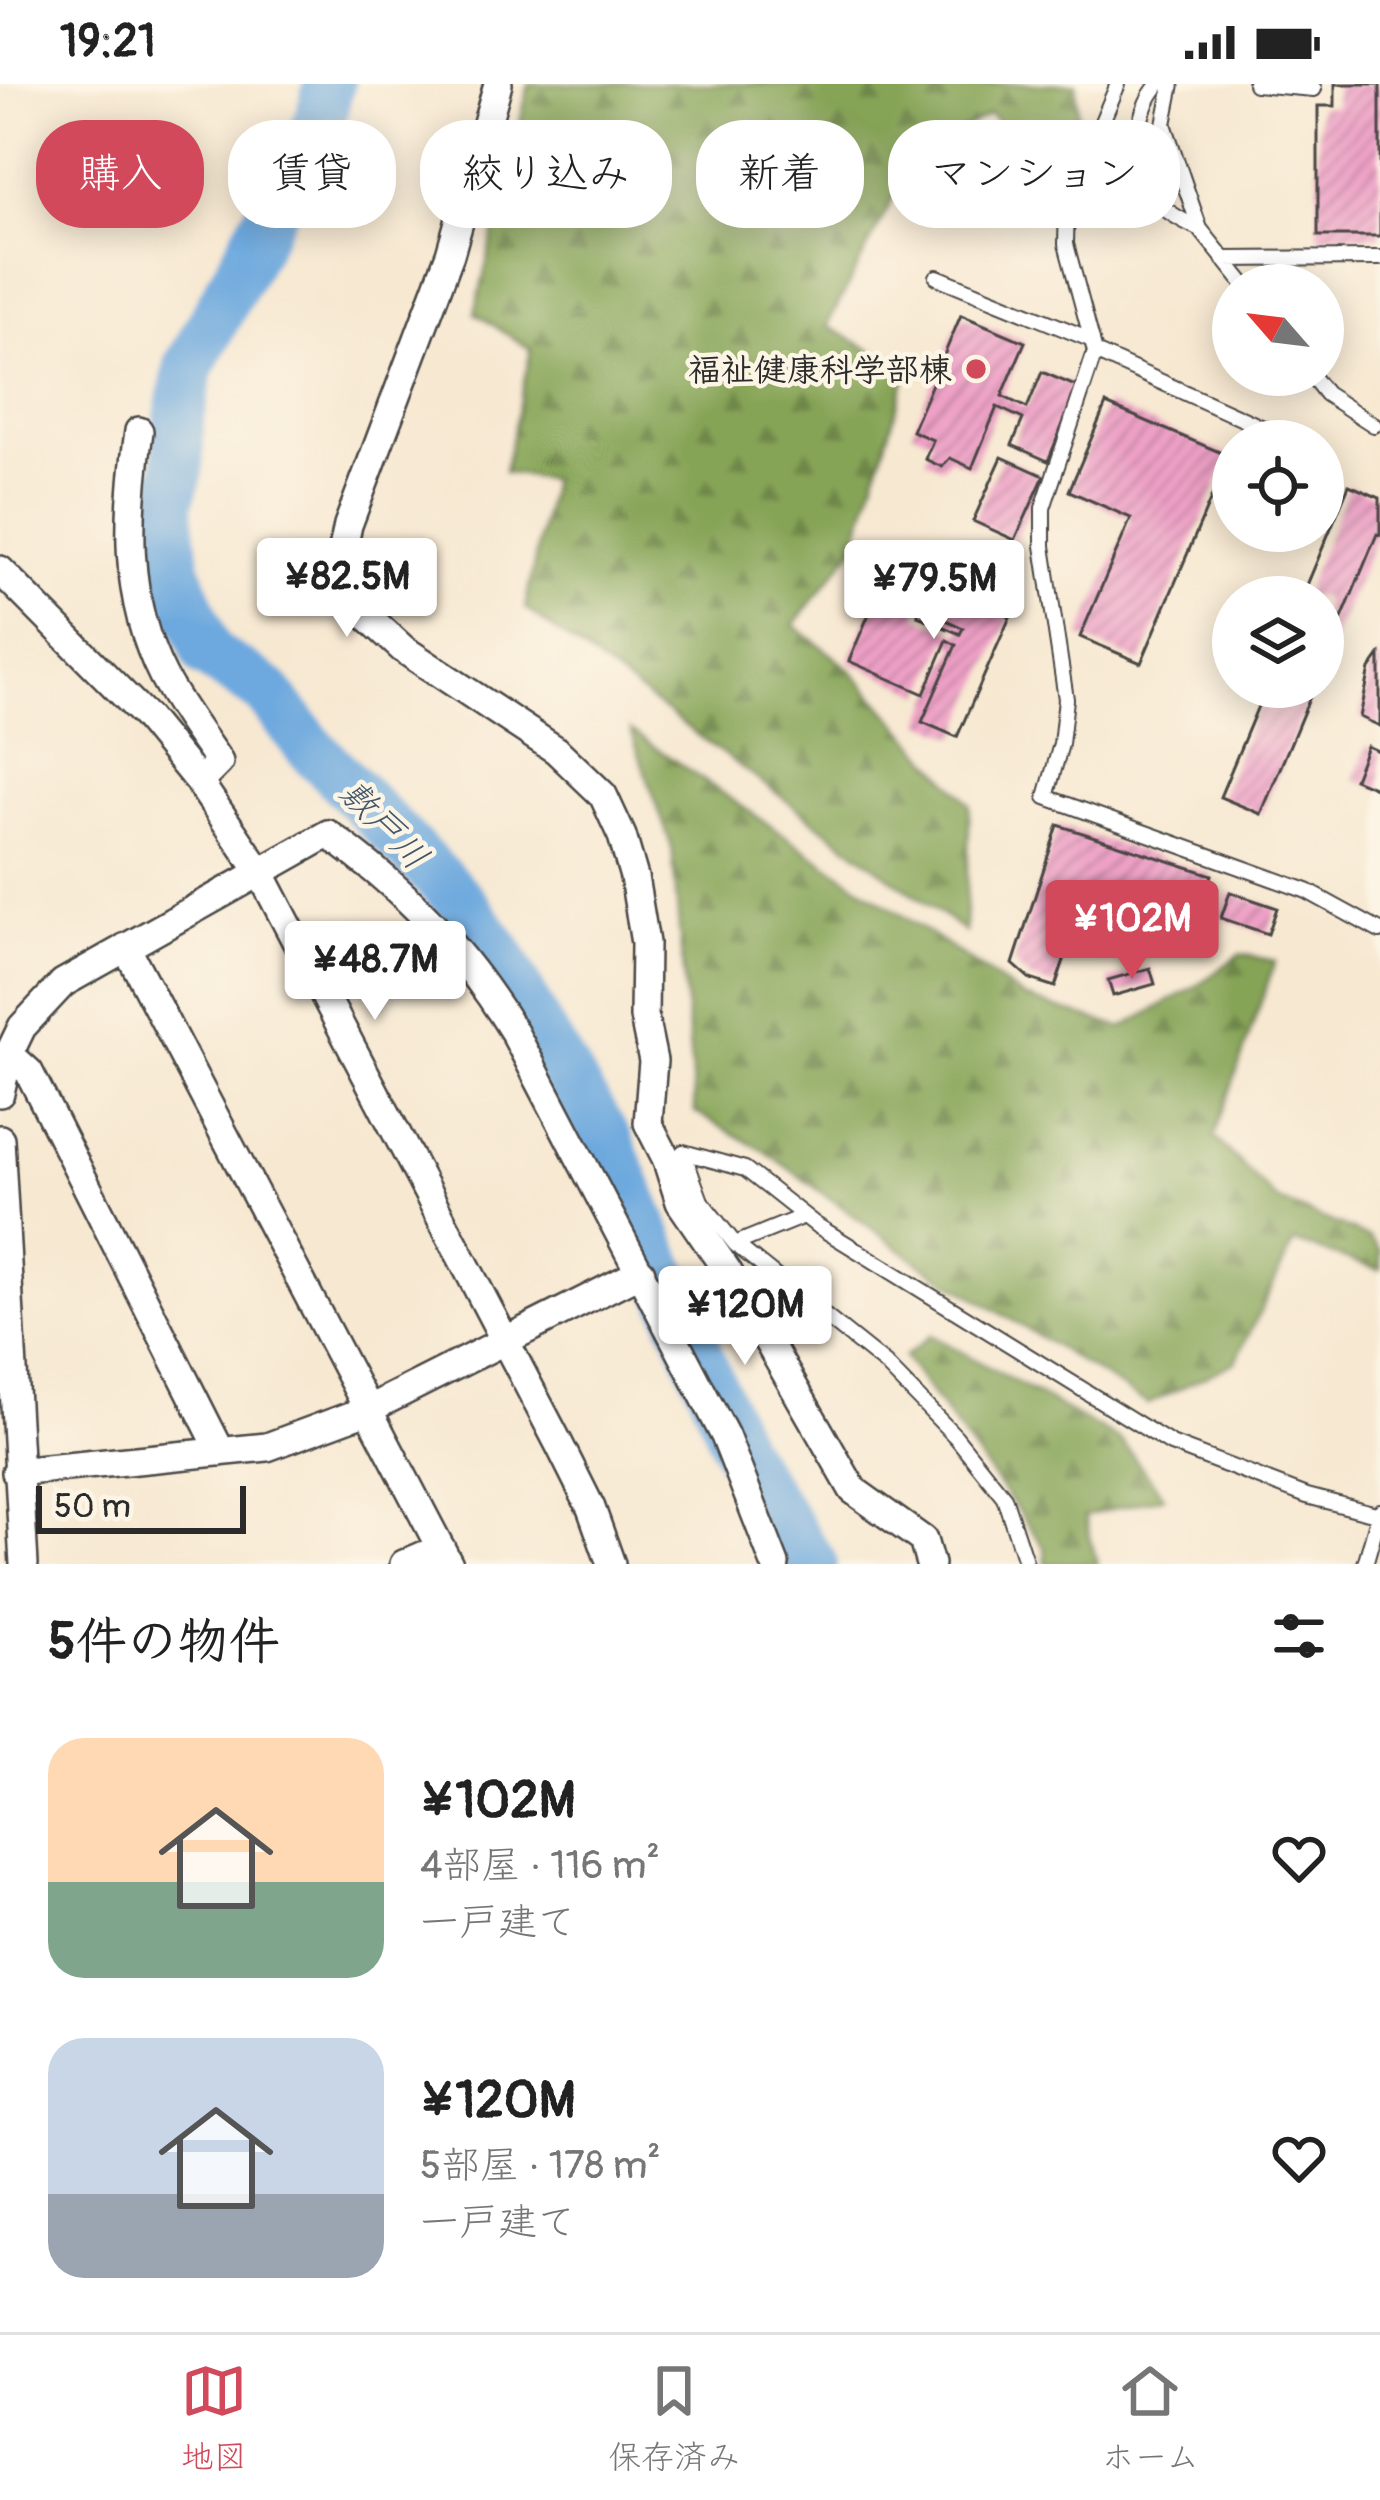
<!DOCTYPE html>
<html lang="ja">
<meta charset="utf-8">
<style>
body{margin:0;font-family:Pangolin,"Klee One",sans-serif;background:#f6f6f6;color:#222;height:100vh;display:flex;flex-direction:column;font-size:45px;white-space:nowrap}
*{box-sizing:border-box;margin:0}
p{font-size:39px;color:#767676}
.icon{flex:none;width:66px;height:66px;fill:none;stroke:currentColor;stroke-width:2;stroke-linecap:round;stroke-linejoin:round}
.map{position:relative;height:1480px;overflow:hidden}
.details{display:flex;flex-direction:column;background:#fff;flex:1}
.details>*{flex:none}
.banner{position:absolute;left:36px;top:36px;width:1308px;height:108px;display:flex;gap:24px}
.needle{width:78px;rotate:298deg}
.tools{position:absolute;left:1212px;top:180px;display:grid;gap:24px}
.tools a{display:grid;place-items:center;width:132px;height:132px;border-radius:50%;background:#fff;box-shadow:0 6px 30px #0003;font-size:60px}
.scale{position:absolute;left:36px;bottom:30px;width:210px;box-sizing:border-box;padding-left:12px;border:6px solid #2b2b2b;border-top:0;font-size:33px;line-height:42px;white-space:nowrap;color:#2b2b2b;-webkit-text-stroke:9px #fcf5e5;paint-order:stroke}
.price{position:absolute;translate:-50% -102px;padding:0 27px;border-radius:12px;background:#fff;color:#222;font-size:39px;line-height:78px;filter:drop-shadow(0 3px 6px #0008)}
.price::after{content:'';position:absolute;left:50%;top:72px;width:36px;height:27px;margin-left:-18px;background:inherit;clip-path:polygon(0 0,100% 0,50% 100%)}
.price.current{background:#d1495b;color:#fff}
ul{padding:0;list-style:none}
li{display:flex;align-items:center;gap:36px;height:300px;padding:0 48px}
li span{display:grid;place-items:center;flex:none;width:336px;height:240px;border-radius:36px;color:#555}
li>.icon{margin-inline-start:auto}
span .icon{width:144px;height:144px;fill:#fffc;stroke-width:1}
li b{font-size:51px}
h2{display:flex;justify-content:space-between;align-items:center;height:144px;padding:0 48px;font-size:51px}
.tag{padding:0 42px;border-radius:48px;background:#fff;box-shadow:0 6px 30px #0003;font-size:42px;line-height:108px}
.tag.current{background:#d1495b;color:#fff}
.status{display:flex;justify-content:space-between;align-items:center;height:84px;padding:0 60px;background:#fff;direction:ltr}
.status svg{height:33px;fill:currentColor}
.tab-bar{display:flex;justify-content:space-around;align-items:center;height:168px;border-top:3px solid #e0e0e0;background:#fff;font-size:33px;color:#767676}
.tab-bar a{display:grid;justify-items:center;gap:6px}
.tab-bar .current{color:#d1495b}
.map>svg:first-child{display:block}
</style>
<div class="status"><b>19:21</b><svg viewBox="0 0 49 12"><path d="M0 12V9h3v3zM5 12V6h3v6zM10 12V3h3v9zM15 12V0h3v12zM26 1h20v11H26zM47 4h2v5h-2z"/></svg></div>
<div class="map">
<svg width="1380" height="1480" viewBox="0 0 1380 1480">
<defs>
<pattern id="forest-firs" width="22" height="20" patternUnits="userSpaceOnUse" patternTransform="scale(3)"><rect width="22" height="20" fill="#86a457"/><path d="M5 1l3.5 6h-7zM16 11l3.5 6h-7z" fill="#6e8648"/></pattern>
<pattern id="building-hatch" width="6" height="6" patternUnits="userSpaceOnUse" patternTransform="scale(3)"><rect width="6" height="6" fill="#eea0c6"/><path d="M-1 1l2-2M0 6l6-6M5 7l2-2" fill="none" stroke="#c183a1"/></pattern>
</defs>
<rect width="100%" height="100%" fill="#fcf5e5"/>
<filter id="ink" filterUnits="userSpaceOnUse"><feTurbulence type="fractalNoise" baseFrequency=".00833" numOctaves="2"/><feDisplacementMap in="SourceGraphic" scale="24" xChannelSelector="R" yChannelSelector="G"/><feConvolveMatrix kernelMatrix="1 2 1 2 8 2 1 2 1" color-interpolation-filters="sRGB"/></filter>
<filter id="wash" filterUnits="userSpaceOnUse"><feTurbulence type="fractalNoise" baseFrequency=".004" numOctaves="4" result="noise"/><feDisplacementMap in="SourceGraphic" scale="48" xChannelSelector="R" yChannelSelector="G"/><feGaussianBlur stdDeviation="2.7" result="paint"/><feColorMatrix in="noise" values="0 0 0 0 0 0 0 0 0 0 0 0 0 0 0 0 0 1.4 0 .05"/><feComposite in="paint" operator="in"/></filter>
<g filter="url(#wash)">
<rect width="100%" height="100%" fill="#f7e8d1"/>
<!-- forest -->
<path fill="url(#forest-firs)" stroke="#586841" stroke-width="3" d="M529 0H1076L1079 52 1055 101 990 30 915 72 827 242 908 286 854 464 794 541 850 585 970 720 965 848 525 524 551 396 504 388 531 266 475 229Z
M631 647 1024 914 1122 944 1200 900 1240 870 1275 877 1214 1053 1277 1116 1369 1154 1380 1167V1186L1294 1158 1236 1277 1148 1320 921 1180 766 1068 695 1028 672 764Z
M931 1251 1121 1357 1164 1412 1085 1432 1097 1480H1046L1045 1464 904 1273Z"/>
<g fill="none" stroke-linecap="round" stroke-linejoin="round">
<!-- river -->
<path stroke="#6da9de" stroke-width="51" d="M329 0 320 36 189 283 179 335 178 388 167 420 176 487 208 570 266 607 308 661 462 819 500 871 535 939 609 1060 739 1368 812 1480"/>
</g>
<g id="blocks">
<!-- building -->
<path fill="url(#building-hatch)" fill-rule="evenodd" d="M1335 0H1380V152H1318V22H1335Z
M961 231 1025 258 1002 312 1027 324 1042 288 1078 303 1048 377 1012 361 1023 335 997 323 972 384 950 374 942 383 925 375 933 356 912 347Z
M1106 320 1229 372 1141 579 1080 553 1131 434 1069 407Z
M1002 373 1044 392 1015 456 973 437Z
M1349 401 1380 414V451L1377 450 1323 580V513H1302Z
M938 480 992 505 983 521 1010 533 957 653 922 638 956 561 947 556 924 610 849 577 878 509 893 515 897 505 908 510 911 502 925 507ZM918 523 963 544 960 550 918 532Z
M1380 571V642L1360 633 1370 585Z
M1266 603H1314L1261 730 1220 713Z
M1367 662 1380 668V706L1354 695Z
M1058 741 1212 791 1190 859 1081 825 1055 903 1030 895 1013 880Z
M1230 808 1277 824 1268 850 1221 834Z
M1150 884 1155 900 1113 912 1108 896Z"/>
</g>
</g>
<g filter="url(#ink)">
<use href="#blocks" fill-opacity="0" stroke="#4a4744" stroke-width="3"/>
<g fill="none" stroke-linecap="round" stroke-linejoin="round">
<!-- lane casing -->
<g stroke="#4a4744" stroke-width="18">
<path id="lane" d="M1159 0C1132 27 1131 92 1158 119 1169 130 1185 138 1200 145
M1172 0 1164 40 1200 145 1245 201
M1255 0 1314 5
M1223 175 1380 174
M937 193 1092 256
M1095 268 1066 160 1067 120 1118 0
M1311 291 1326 310 1374 341
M1283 353 1095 268 1043 424V462L1066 615 1061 660 1046 713 1307 807 1380 847
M683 1068 745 1085 816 1141 1171 1360 1307 1412 1380 1431
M683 1068 701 1117 735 1160 804 1132
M735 1160 885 1280 956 1353 1004 1413 1026 1480
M1365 1480 1380 1427"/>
</g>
<!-- street casing -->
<g stroke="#4a4744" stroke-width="32">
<path id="street" d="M498 0 450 170 348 441 338 488 366 531 403 565 556 666 603 711 622 752 634 793 645 859 644 933 653 977 648 1039 666 1074 680 1118 728 1188 853 1406 923 1456 930 1480
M139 347C127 431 123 514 163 592 179 622 200 650 219 678L199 698
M0 486 145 632 199 698 260 788 559 1360 591 1424 611 1480
M126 863 449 1480
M9 970 29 988 221 1368
M0 1009 9 970 22 943 63 899 328 750C407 807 463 865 514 948L725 1352 775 1480
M0 1055 24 1480
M16 1388 267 1363 367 1326 641 1188
M404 1480 441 1464"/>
</g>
<!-- lane -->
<use href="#lane" stroke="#fff" stroke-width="14"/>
<!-- street -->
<use href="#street" stroke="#fff" stroke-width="27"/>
</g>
</g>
<!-- markers -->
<circle fill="#d1495b" stroke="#fcf5e5" stroke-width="4.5" cx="976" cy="285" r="12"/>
<g text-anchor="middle" stroke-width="9" stroke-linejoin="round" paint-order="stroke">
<!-- poi labels -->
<g font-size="33" font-weight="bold" fill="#2b2b2b" stroke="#fcf5e5" text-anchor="end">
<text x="952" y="297">福祉健康科学部棟</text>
</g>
<!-- water labels -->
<g font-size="36" font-style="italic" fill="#42576a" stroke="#fcf5e5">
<text transform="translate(385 740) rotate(46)" y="13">敷戸川</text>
</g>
</g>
</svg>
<div class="tools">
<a><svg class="needle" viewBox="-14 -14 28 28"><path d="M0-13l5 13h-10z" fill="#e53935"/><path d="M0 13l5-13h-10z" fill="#767676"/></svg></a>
<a><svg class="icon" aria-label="locate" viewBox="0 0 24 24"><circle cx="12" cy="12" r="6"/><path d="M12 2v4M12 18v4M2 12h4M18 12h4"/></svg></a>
<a><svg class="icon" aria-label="layers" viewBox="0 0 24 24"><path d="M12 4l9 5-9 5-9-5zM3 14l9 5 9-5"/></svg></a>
</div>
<div class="scale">50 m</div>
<b class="price" style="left:347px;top:556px">¥82.5M</b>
<b class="price" style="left:934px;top:558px">¥79.5M</b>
<b class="price current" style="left:1132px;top:898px">¥102M</b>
<b class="price" style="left:375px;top:939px">¥48.7M</b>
<b class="price" style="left:745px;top:1284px">¥120M</b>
<div class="banner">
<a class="tag current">購入</a>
<a class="tag">賃貸</a>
<a class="tag">絞り込み</a>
<a class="tag">新着</a>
<a class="tag">マンション</a>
</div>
</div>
<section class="details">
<h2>5件の物件<svg class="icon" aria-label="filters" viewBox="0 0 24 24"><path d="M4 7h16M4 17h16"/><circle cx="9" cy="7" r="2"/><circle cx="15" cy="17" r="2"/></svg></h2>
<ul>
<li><span style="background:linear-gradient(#ffd9b3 60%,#7fa58c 0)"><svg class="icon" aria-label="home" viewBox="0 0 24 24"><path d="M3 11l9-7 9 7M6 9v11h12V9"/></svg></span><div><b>¥102M</b><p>4部屋 · 116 m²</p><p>一戸建て</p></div><svg class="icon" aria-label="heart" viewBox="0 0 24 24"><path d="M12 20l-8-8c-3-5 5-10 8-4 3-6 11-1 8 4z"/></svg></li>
<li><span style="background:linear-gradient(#c9d6e8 65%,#9aa5b1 0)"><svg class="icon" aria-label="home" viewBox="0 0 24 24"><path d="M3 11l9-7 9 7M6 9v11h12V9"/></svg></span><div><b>¥120M</b><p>5部屋 · 178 m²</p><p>一戸建て</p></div><svg class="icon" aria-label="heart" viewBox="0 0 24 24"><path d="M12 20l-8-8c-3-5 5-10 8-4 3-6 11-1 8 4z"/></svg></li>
</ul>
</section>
<nav class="tab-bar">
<a class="current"><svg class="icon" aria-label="map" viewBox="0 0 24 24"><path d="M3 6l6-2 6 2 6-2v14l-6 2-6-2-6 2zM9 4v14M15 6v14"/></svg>地図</a>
<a><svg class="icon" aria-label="saved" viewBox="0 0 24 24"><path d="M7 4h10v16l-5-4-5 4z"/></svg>保存済み</a>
<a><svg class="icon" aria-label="home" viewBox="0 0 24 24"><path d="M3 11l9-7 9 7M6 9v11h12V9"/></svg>ホーム</a>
</nav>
